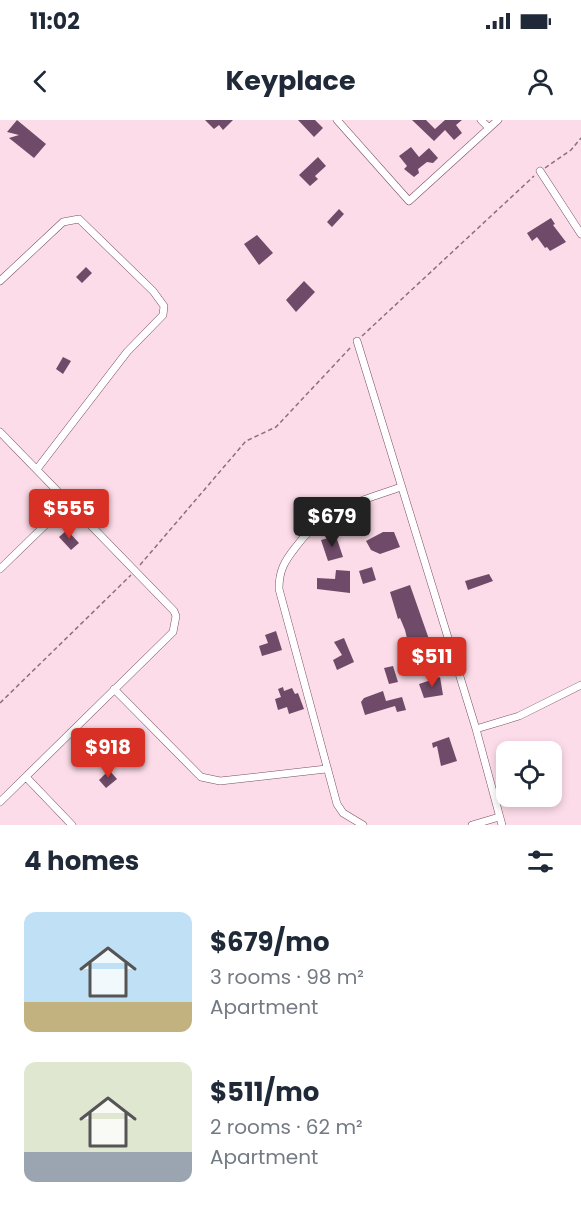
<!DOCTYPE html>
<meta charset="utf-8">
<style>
body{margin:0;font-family:Poppins,sans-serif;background:#f6f6f7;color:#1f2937;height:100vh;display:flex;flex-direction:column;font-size:22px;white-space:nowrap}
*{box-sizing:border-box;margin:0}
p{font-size:20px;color:#747a83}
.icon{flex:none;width:33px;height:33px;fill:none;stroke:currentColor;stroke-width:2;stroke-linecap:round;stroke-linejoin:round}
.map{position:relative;height:705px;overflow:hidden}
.panel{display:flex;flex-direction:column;background:#fff;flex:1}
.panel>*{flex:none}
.controls{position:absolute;left:496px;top:621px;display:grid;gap:12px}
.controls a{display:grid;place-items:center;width:66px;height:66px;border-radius:12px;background:#fff;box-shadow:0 3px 9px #0003;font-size:30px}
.price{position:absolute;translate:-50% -51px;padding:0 14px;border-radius:6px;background:#d93025;color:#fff;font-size:20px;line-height:39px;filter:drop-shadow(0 2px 3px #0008)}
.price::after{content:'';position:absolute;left:50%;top:36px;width:18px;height:14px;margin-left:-9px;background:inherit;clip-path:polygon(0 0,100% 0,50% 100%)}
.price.active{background:#222;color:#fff}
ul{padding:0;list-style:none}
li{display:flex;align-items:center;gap:18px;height:150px;padding:0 24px}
li span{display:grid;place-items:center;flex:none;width:168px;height:120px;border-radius:12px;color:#555}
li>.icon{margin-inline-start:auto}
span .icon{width:72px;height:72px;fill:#fffc;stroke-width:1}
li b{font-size:26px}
h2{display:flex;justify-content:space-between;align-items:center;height:72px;padding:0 24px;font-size:26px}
.status{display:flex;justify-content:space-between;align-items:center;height:42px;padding:0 30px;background:#fff;direction:ltr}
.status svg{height:16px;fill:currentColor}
header{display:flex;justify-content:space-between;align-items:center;height:78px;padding:0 24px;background:#fff;font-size:27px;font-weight:700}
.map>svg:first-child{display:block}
</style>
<div class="status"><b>11:02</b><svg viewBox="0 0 49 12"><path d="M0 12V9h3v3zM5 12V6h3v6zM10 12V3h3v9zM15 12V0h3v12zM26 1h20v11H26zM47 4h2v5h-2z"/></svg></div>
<header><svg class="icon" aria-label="back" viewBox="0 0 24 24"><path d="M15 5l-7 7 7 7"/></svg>Keyplace<svg class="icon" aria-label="person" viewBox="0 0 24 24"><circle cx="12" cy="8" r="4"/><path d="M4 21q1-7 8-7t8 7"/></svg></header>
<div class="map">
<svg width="581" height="705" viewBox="0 0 581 705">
<rect width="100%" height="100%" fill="#fcdce8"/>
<!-- building -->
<path fill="#6f4b69" d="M17 0 46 24 34 38 9 18 19 15 7 12Z
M205 0H233L223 10 219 5 214 9Z
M298 0H315L323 8 314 17Z
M412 0H426L435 9 445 0H462L456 5 462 13 454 20 445 10 434 21Z
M411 27 419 37 429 28 438 38 433 43 427 42 418 49 419 53 414 57 404 49 407 46 399 36Z
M318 37 326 46 315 56 318 59 310 66 299 55Z
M339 89 344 94 332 107 327 102Z
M551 98 555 104 553 105 566 122 550 131 547 127 545 128 537 117 532 121 527 113Z
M257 115 273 133 259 145 244 124Z
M86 147 92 153 82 163 76 157Z
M304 161 315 172 296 192 286 180Z
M63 237 71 241 63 254 56 249Z
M67 410 79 423 71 430 59 417Z
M383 412H394L400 427 380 434 371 430 366 421Z
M336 416 343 437 328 441 321 420Z
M372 447 376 460 363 464 359 451Z
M336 450 350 451V473L317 469V458L335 459Z
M489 454 493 461 468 470 465 461Z
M410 465 437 542 414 548 405 510 400 498 398 499 390 472Z
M276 511 282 530 262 536 259 526 268 523 265 515Z
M344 518 354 542 337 550 333 540 342 535 334 522Z
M393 546 398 562 389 564 384 548Z
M440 557 443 575 424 578 419 564Z
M283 567 284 571 292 568 295 574 298 573 304 589 289 594 287 587 278 590 275 579 281 577 278 569Z
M383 571 386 581 402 577 406 590 397 592 395 586 365 595 361 582 364 578Z
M449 617 457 641 441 646 437 626 433 628 432 623Z
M109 650 117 659 106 668 99 660Z"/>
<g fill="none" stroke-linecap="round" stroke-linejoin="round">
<!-- minor casing -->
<g stroke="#794d60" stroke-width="8">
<path id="minor" d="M337 0 409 81 498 0
M481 0 489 8
M540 51 581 114
M0 161 63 102 79 99 153 171 164 186 163 195 127 232 37 349
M357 221 476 609 502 705
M0 312 174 491 176 496 173 512 0 682
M0 449 69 382
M114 569 201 657 220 661 326 649
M476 609 519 596 581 565
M26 657 72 705
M363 705 343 693 337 684 279 469C279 451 284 442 295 428 323 389 358 382 401 367
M472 705 499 697"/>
</g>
<!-- path -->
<path stroke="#89717a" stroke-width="1.5" stroke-dasharray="4.5 3" stroke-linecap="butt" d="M545 48 571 30 581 18
M362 216 534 56
M140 445 246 321 276 307 352 226
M0 583 131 455"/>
<!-- minor -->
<use href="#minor" stroke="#fff" stroke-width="7"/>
</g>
</svg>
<div class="controls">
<a><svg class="icon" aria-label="locate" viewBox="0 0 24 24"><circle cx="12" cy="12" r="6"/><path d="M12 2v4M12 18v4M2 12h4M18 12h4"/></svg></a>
</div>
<b class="price" style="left:69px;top:420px">$555</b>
<b class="price active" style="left:332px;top:428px">$679</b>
<b class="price" style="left:432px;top:568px">$511</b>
<b class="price" style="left:108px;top:659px">$918</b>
</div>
<section class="panel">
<h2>4 homes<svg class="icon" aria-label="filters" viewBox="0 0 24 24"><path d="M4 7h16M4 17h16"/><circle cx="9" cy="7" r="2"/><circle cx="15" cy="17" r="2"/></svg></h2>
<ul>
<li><span style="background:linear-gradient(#bfe0f5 75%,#c2b280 0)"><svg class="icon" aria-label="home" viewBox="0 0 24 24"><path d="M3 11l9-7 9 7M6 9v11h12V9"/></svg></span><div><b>$679/mo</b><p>3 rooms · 98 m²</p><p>Apartment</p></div></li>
<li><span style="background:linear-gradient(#dfe7d0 75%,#9aa5b1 0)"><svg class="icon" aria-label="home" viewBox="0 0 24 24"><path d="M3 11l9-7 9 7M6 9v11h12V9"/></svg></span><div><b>$511/mo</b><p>2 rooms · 62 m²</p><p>Apartment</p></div></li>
</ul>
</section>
